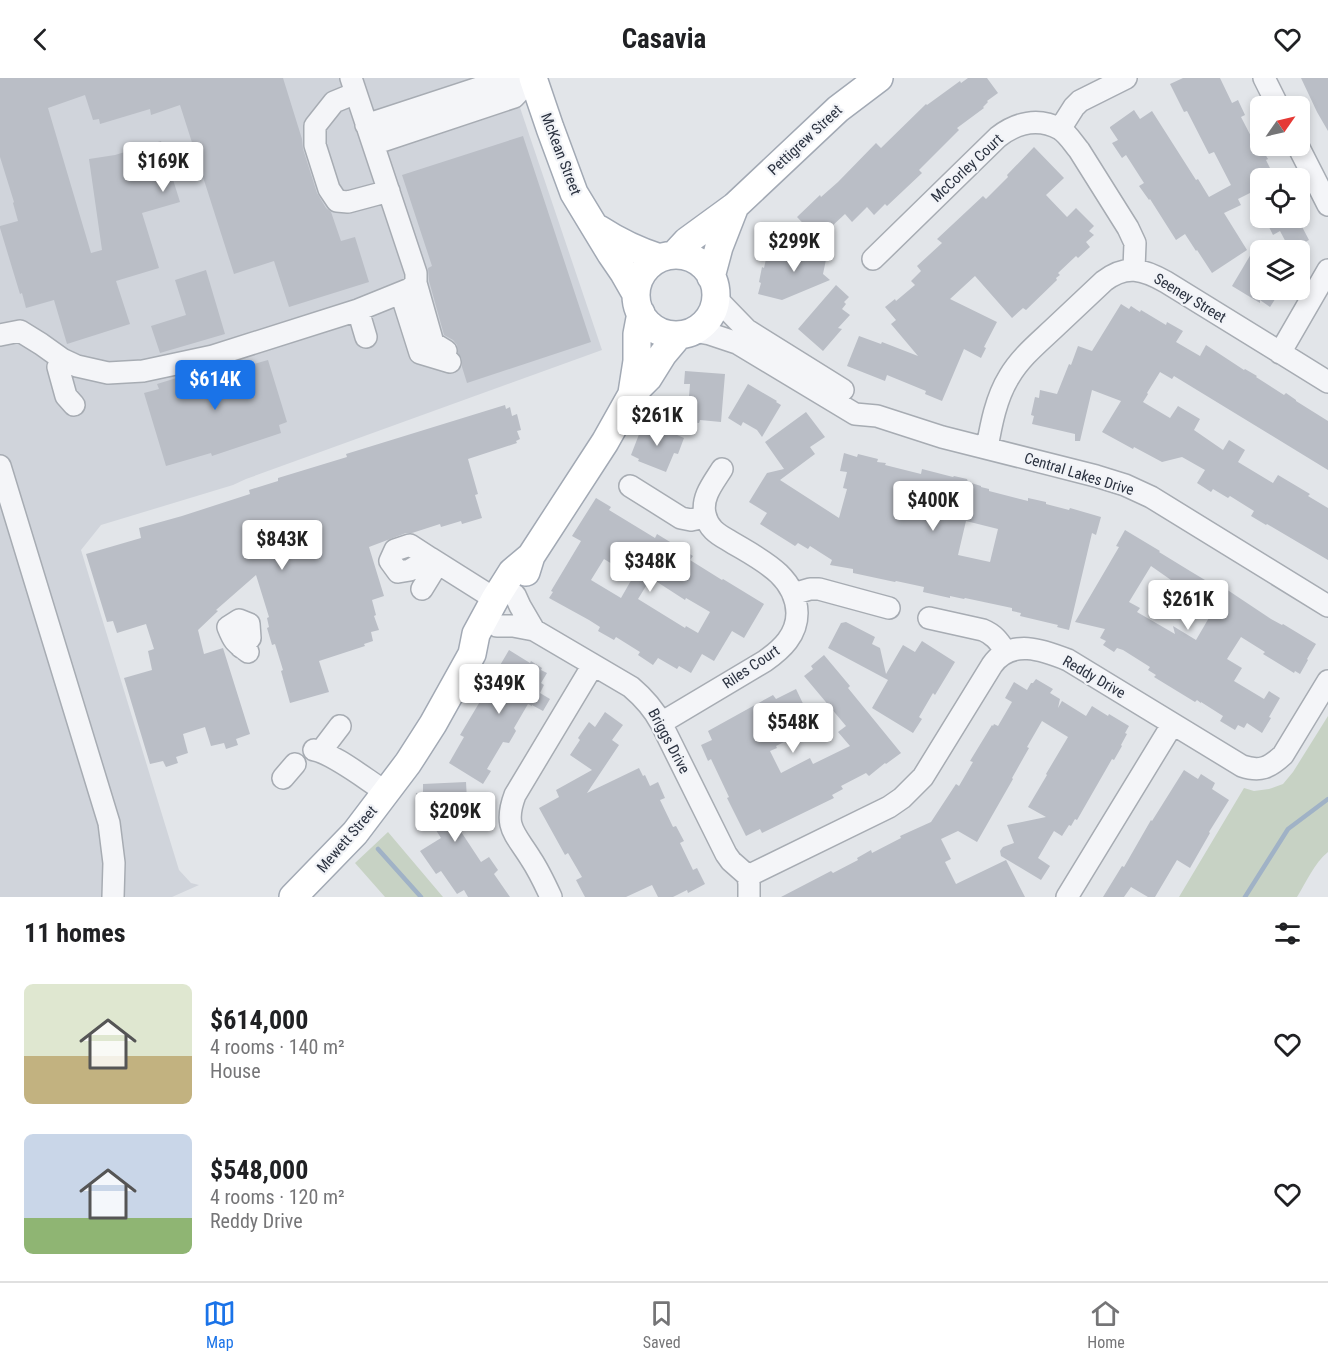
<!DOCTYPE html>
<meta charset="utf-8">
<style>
body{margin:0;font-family:"Roboto Condensed",sans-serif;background:#f2f2f2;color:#202124;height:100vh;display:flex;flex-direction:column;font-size:22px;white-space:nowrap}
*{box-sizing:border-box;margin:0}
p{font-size:20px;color:#757577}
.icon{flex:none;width:33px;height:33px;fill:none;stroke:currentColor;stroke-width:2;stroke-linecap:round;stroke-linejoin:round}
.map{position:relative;height:819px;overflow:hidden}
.sheet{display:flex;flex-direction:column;background:#fff;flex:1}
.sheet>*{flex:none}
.needle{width:39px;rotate:56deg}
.fabs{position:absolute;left:1250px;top:18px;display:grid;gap:12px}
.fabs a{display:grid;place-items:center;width:60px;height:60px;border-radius:9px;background:#fff;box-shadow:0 3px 9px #0003;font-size:30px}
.price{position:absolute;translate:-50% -51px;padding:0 14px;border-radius:6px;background:#fff;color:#222;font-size:20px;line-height:39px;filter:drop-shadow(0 2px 3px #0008)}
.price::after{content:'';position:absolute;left:50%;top:36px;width:18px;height:14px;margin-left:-9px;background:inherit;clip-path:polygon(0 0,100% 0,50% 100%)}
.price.on{background:#1a73e8;color:#fff}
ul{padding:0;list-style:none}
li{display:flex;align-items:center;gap:18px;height:150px;padding:0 24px}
li span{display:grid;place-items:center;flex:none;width:168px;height:120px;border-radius:9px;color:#555}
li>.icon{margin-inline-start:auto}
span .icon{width:72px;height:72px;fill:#fffc;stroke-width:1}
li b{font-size:26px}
h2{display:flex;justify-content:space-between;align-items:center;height:72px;padding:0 24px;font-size:26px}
header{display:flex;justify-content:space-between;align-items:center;height:78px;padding:0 24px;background:#fff;font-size:27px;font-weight:700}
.tab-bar{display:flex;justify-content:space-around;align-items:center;height:84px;border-top:2px solid #e0e0e0;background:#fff;font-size:16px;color:#757577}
.tab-bar a{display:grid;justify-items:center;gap:3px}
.tab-bar .on{color:#1a73e8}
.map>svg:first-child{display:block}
</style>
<header><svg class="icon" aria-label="back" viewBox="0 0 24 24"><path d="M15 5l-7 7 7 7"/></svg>Casavia<svg class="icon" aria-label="heart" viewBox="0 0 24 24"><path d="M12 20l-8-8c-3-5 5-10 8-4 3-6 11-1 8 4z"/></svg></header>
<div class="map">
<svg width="1328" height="819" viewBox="0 0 1328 819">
<rect width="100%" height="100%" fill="#e2e5e9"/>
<!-- built -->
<path fill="#d0d4db" d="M0 0H510L602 272 246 401 233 407 101 447 81 472 179 792 191 805 199 807 172 819H0Z"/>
<!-- green -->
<path fill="#c7d2c4" d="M1328 638V774C1314 785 1306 805 1297 819H1179L1244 710 1254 713 1269 711 1283 706 1293 694Z
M388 754 443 819H385L355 785Z"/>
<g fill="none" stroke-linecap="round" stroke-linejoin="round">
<!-- stream -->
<path stroke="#a0b2c6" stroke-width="4.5" d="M378 771 421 819
M1245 819 1288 751 1328 721"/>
</g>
<!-- building -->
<path fill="#babec6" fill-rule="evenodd" d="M0 0H283L302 61 303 71 317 115 326 130 331 134 341 163 355 159 369 204 289 229 274 183 234 196 180 27 151 37 150 31 100 46 99 41 93 42 85 17 48 30 91 175 102 172 89 81 115 77 161 63 180 124 142 135 159 190 116 203 130 246 67 266 54 222 26 230 22 215 20 216 0 150V148L18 143 13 125 14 124 0 79Z
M968 0H987L998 15 987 23 988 24 983 29 984 30 957 50 959 52 919 92 922 95 887 128 885 126 874 137 867 129 852 144 845 136 818 161 797 139 820 117 821 119 838 104 876 65 881 70 926 26 927 27 960 3 961 5Z
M1183 0H1220L1232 25 1238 22 1245 37 1241 39 1256 68 1259 66 1268 81 1266 82 1275 100H1260V110L1238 121 1241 127 1224 135 1247 172 1212 195 1197 172 1196 173 1185 156 1176 162 1150 121 1149 122 1139 108 1144 105 1126 77 1122 80 1112 65 1118 62 1110 50V49L1134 32 1140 41 1152 33 1196 102 1198 101 1209 119 1231 107 1214 74 1209 76 1187 33 1184 34 1170 6Z
M1301 0H1328V53L1317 34Z
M523 58 591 264 467 305 462 289V281L458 275 457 267 453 262 444 257 429 203 428 190 432 188 402 97Z
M1034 69 1064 100 1046 117 1067 139 1076 130 1094 148 1089 153 1094 157 1086 164 1090 169 1078 180 1076 178 1058 195 1060 197 1056 200 1057 202 1026 232 1023 230 1012 240 975 198 950 221 997 244 984 269 986 270 981 280 964 271 942 323 925 316 926 313 887 297 885 303 847 288 859 258 881 266 882 264 918 278 891 246 896 242 885 229 895 221 896 223 915 207 911 203 921 193 917 188 942 165 937 161 983 118 986 121 1008 99 1007 97Z
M1273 140H1307L1299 143 1309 162 1290 172 1280 153 1273 157 1267 145 1274 141Z
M811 163 829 167 823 196 830 202 782 222 758 216 761 205 759 204 762 189 764 190 766 181 779 183 810 169Z
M1251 176 1260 182V212H1281L1270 229 1260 222V225L1232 208Z
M206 192 225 256 160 275 151 248 186 237 175 202Z
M836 207 849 219 844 224 846 226 842 231 850 237 838 250 842 251 823 273 798 251Z
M1121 226 1129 231 1131 228 1140 234 1141 232 1166 247 1167 244 1183 253 1176 264 1200 278 1206 267 1244 292 1245 291 1257 298 1256 299 1284 317 1286 315 1296 322V323L1328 343V392L1174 298 1172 301 1160 294 1147 315 1148 316 1143 324 1170 340 1178 328 1200 341 1194 352 1223 372 1229 362 1245 372 1238 384 1273 405 1278 397 1310 416 1308 418 1328 430V482L1267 446 1266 447 1251 438 1254 433 1230 418 1228 420 1213 411 1211 414 1197 405 1205 392 1182 379 1162 384 1134 369 1133 371 1102 354 1121 323 1092 312 1080 363H1075V356L1032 346 1034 338 1031 337 1035 319 1039 320 1040 312 1057 316 1069 286 1071 287 1078 268 1092 273Z
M268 282 287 344 279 347 281 355 212 378 211 375 166 388 144 315 159 311 157 306 193 295 219 289 222 295Z
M685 293 725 296 721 344 700 342 699 345 687 344 690 306H684Z
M748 306 777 323 776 324 781 327 762 359 757 352 743 344 741 348 728 340Z
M505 327 506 331 510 329 512 338 517 336 521 352 517 353 520 361 516 363 517 365 468 381 478 416 475 417 482 440 462 446 461 443 441 449 440 446 412 455H406L369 469 384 518 372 522 376 537 374 538 379 552 371 554 373 563 364 566 365 568 319 583 329 614 290 625 281 593 283 592 275 566 272 567 267 550 269 549 267 540 269 539 256 497 216 532 218 533 198 552 204 576 223 570 250 656 236 661 238 667 226 671 224 665 211 668 205 649 183 656 188 675 176 679 178 685 166 689 163 683 150 686 124 600 152 592 148 573 154 571 146 546 117 555 113 543 107 544 86 476 141 460 139 450 182 438 250 416 249 412 278 403V400L347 379 346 376Z
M806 334 825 359 810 369 815 376 780 402 839 440 847 411 843 410 847 394 840 393 844 375 857 379 858 376 878 381 877 384 886 385 885 387 921 396 922 391 953 399 954 398 967 401 968 404 981 408V409L989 411V413L1028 423V420L1046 424V426L1069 432 1070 430 1101 439 1096 457 1092 455 1069 552 1057 549 1058 547 1020 538 1021 535 1012 533V530L965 520 964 521 950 518V520L923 514 924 509 896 503 895 504 853 495V491L830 487 832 482 810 468 808 471 798 465 795 468 760 446 767 435 749 424 767 395 784 391 765 364ZM966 443 998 451 990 484 958 477Z
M643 346 667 355 668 353 684 360 678 376 674 375 666 394 638 383 639 381 631 377Z
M596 420 611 429 609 432 655 460 657 456 693 478 690 482 722 502 723 501 764 526 744 560 732 553 714 583 702 576 691 595 679 588 677 591 658 580 653 587 638 577 640 574 616 559 614 562 598 553 600 549 589 542 549 520 553 514 551 513 581 463 572 458ZM604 481 633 499 621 520 591 502ZM651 500 685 522 686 520 710 534 698 555 686 548 685 550 638 521Z
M1125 452 1160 473 1159 474 1190 493 1225 514 1226 511 1271 541 1282 547 1283 546 1316 566 1307 581 1308 582 1300 596 1295 593 1294 595 1263 576 1265 574 1241 559 1227 581 1242 590 1234 603 1264 621 1269 613 1280 620 1269 639 1271 640 1262 655 1247 645 1244 650 1238 647 1235 652 1220 643 1223 638 1201 624V625L1197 622 1195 624 1154 599 1156 597 1148 592 1150 589 1123 572 1117 570 1114 574 1103 567 1106 563 1100 560 1105 551 1075 544 1119 469 1116 468ZM1151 488 1171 502 1164 512 1171 539 1217 526 1196 562 1173 548 1175 556 1137 534 1140 530 1129 524Z
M846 544 875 559 872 566 880 570 886 596 903 567 915 574 922 563 955 584 935 617 933 615 919 639 922 641 913 655 872 630 888 602 828 570 841 545Z
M509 572 530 585 531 583 542 590 541 592 547 595 541 605 544 607 540 615 550 621 543 633 532 627V628L528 626 514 650 516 653 509 665 503 664 487 691 491 693 483 706 449 685 464 659 460 657 500 590 499 589Z
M824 577 850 608 848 610 901 675 886 686 885 685 869 698 866 695 841 708 843 711 832 717 834 720 762 755 760 751 746 758 727 720 729 719 711 681 708 683 701 667 712 662 708 653 773 617 776 621 796 611 808 636 803 638 806 645 789 654 792 660 776 668 777 670 770 673 781 695 810 680 813 686 850 668 838 654 846 648 804 598 813 591 811 588Z
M1036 601 1053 611 1050 615 1060 621 1058 630 1062 623 1086 638 1092 628 1108 638 1109 636 1129 648 1125 655 1127 656 1121 667 1122 668 1114 682 1112 681 1077 742 1075 741 1071 748 1069 747 1062 758 1054 753 1038 780 1050 788 1041 802 1001 778 1000 773 1003 769 1014 765 1007 747 1046 739 1028 729 1047 697 1046 696 1068 659 1042 643 1027 669 1029 670 1012 700 1013 701 977 764 958 753 941 761 951 781 945 784 956 806 1006 782 1025 819H781L831 793 833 795 858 782 857 780 871 772 872 775 901 760 900 758 931 744 956 706 959 708 973 684 970 683 992 647 993 648 994 646 998 648 1012 624 1005 620 1014 604 1027 612 1031 605H1033Z
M605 634 623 647 612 662 619 667 587 715 639 690 643 698 645 697 650 708 658 704 665 720 660 722 673 749 676 748 684 763 680 765 693 792 697 790 705 806 688 815 687 812 673 819H658L652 807 626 819H585L576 802 582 799 568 775 565 777 539 730 559 719 556 712 592 692 570 677 580 662 578 660 589 644 595 649Z
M1184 692 1198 701 1201 696 1215 705 1212 711 1229 722 1209 754 1210 755 1190 790 1177 782 1155 819H1148L1131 809 1124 819H1103L1122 788 1124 789 1151 742 1152 743Z
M466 704 467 722H462L463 737H450L481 784 489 779 498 792 494 796 510 819H468L464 812 457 816 441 793 436 796 420 773 441 760 427 738 416 739V715H423V706Z"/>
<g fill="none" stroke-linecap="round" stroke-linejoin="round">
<!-- minor casing -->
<g stroke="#a7acb3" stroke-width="24">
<path id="minor" d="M1264 0 1278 28
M356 15 334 24 315 48V67L329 111 337 123 348 124 389 113
M366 47 509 0
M1060 51 1074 29 1080 23 1126 0
M373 66 514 19 532 0
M1298 68 1328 127
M873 181 998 59C1016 45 1038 39 1060 51 1068 56 1073 65 1079 72L1128 150 1135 165 1134 191
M416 205 433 265 446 273
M401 215 420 275 450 284
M716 220 747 252 843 312
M358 232 366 259
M693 253 710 256 737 265 855 336 877 338 942 359 1096 398 1125 407 1151 419 1328 528
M0 257 20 253 41 266 62 281 77 288 108 295 143 293 213 278 358 232 410 211 416 205V195L351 0
M1280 275 1328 192
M62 281 58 289 66 318 74 327
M987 370C991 347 996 320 1009 299 1020 280 1037 266 1053 251 1070 235 1087 219 1104 203 1126 186 1143 191 1166 204L1328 304
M0 388 109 745 114 785 113 819
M630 408 681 440 691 442 705 439
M430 480 410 467 395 472 390 483 398 494 410 492 430 480 495 521
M422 511 438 485
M793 516 810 511H819L889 530
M515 517 520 528 534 552
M929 540 983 552C995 557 999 564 1006 574
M497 548H513L534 552 631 609C644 620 653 630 661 645L726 776 731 783 748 798 749 806V819
M241 569 250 560 249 546 239 542 228 549C234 564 235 564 248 574
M661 645 765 583C782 571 797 557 797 535 796 496 757 480 728 462 717 456 708 450 705 436 701 419 714 404 722 391
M314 672C333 675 368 703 386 714
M321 673 340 648
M283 700 295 686
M748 798 889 729 902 720 923 699 992 587C1011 560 1043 572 1068 582L1242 688C1260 694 1269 690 1283 677L1328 603
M551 819C545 806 539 793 531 781 515 755 503 749 515 717L593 587
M1067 819 1172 647"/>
</g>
<!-- major casing -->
<g stroke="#a2a9b4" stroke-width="30">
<path id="major" d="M533 0 550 50 574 115 611 176 624 195 636 216
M599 151C619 164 638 173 660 180
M674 177 687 163 735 128 838 31 879 0
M636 217a40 40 0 1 1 80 0a40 40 0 1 1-80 0Z
M711 199 719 169 735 128
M632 315 637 283V256L641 235
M526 494 531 478 605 364 632 316 648 300 663 276 679 257
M293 819 355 755 408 685 433 646 472 576 476 556 495 521 512 494 531 478"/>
</g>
<!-- minor -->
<use href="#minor" stroke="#f4f5f8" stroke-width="21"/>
<!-- major -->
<use href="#major" stroke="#fff" stroke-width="27"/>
</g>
<g text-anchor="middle" stroke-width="4.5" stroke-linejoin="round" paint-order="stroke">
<!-- street labels -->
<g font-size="15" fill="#2b3240" stroke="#f1f3f7">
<text transform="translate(805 62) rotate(-43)" y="5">Pettigrew Street</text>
<text transform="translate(561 76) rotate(69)" y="5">McKean Street</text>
<text transform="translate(967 90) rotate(-43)" y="5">McCorley Court</text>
<text transform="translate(1190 220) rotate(31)" y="5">Seeney Street</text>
<text transform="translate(1079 396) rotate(17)" y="5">Central Lakes Drive</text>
<text transform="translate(751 589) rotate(-34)" y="5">Riles Court</text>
<text transform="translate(1094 599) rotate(30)" y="5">Reddy Drive</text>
<text transform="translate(669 663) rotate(62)" y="5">Briggs Drive</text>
<text transform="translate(347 761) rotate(-49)" y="5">Mewett Street</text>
</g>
</g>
</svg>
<div class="fabs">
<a><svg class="needle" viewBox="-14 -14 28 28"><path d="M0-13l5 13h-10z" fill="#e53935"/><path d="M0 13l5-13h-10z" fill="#757577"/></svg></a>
<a><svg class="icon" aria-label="locate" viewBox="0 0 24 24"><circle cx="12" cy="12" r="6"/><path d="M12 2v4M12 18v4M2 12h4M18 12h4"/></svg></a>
<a><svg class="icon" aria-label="layers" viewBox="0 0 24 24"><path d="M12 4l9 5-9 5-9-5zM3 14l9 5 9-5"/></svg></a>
</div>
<b class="price" style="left:163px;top:115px">$169K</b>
<b class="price" style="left:794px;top:195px">$299K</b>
<b class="price on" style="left:215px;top:333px">$614K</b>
<b class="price" style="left:657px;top:369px">$261K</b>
<b class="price" style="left:933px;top:454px">$400K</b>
<b class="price" style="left:282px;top:493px">$843K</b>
<b class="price" style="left:650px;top:515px">$348K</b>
<b class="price" style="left:1188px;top:553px">$261K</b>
<b class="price" style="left:499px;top:637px">$349K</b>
<b class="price" style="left:793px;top:676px">$548K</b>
<b class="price" style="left:455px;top:765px">$209K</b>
</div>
<section class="sheet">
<h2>11 homes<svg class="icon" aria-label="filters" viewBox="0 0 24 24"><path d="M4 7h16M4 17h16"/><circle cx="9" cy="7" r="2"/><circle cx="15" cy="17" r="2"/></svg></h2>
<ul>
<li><span style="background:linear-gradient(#dfe7d0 60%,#c2b280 0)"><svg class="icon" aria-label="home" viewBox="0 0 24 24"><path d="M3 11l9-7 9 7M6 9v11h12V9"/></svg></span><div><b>$614,000</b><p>4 rooms · 140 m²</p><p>House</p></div><svg class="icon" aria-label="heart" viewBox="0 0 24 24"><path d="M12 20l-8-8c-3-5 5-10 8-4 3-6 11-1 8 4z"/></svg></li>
<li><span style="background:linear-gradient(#c9d6e8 70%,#8fb573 0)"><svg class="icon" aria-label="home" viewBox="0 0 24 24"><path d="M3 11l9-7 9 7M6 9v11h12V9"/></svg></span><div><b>$548,000</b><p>4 rooms · 120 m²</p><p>Reddy Drive</p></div><svg class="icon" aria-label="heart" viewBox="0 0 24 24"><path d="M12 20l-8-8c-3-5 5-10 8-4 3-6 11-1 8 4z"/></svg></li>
</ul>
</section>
<nav class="tab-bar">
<a class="on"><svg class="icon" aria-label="map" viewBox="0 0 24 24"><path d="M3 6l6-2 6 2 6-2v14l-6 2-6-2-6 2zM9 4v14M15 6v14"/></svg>Map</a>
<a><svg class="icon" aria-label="saved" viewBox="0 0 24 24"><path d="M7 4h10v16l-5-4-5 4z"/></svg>Saved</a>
<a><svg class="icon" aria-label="home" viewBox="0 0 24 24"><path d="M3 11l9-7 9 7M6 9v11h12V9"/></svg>Home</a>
</nav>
